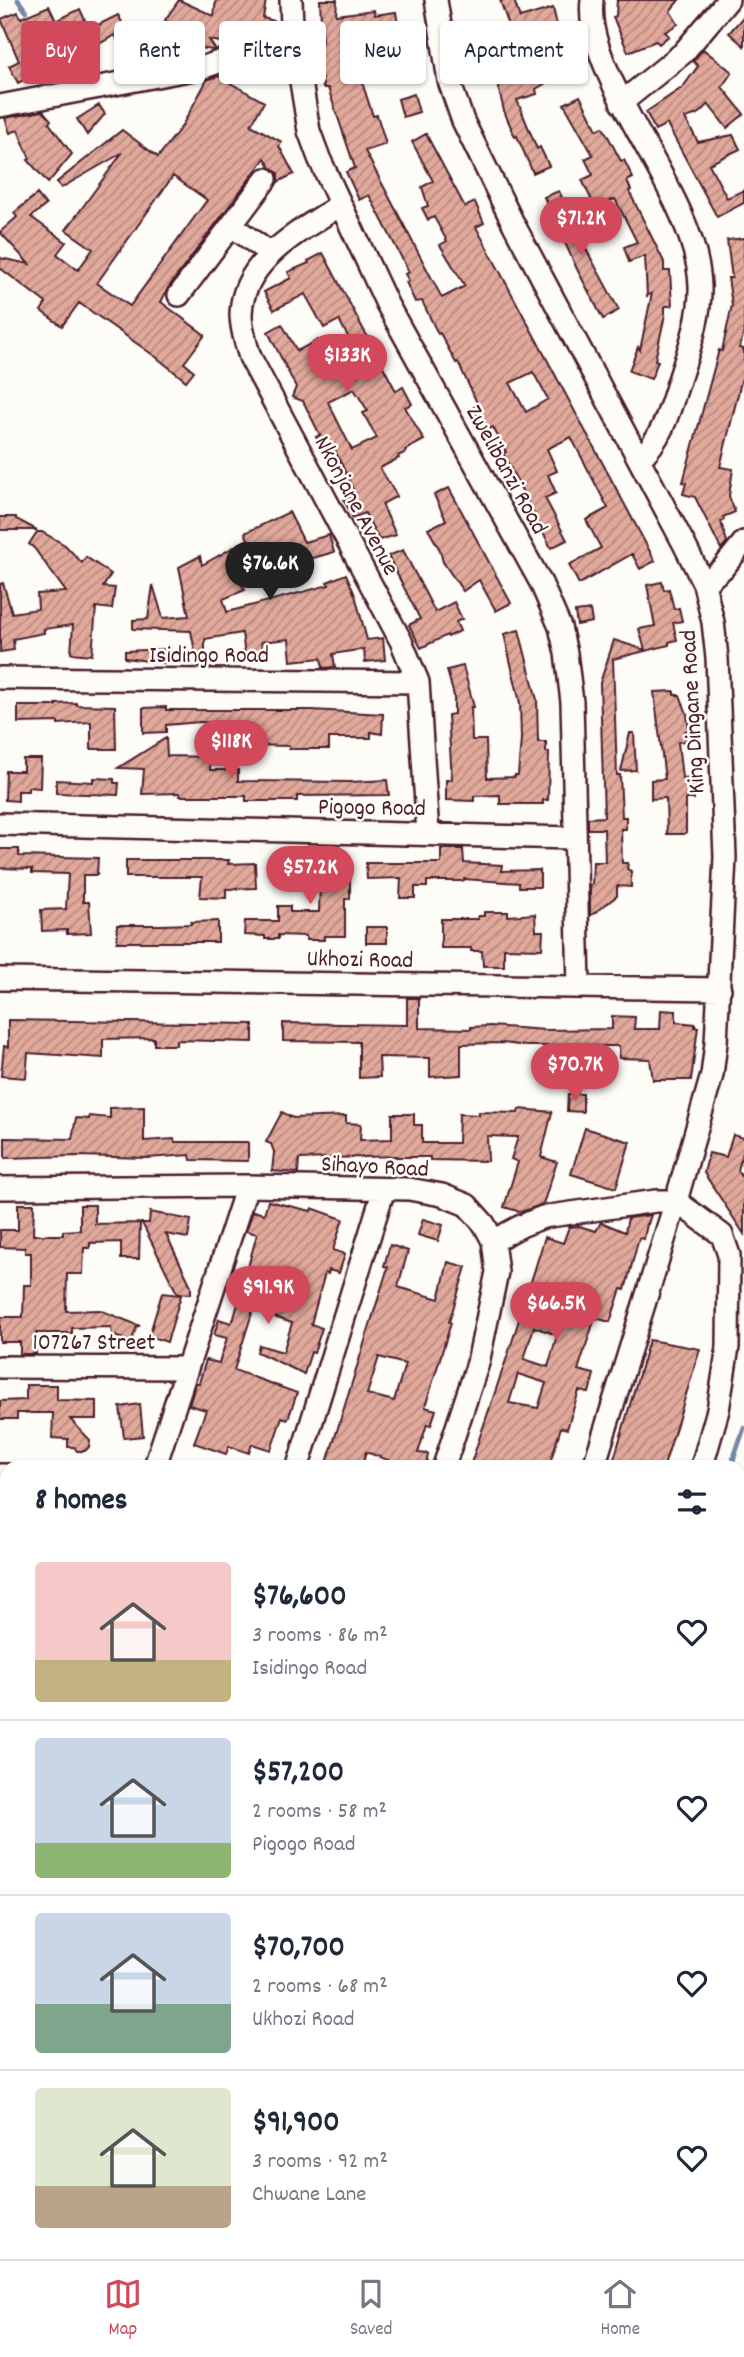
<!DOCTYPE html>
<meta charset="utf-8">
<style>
body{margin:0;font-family:Dekko,sans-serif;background:#f6f6f7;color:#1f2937;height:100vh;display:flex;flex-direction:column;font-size:26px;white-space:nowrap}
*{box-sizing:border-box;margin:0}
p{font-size:23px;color:#747a83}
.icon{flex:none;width:38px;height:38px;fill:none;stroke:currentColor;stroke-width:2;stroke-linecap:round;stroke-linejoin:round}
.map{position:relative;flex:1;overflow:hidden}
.panel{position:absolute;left:0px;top:1460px;width:746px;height:800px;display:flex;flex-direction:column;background:#fff;border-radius:21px 21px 0 0;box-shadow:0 2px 5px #0004}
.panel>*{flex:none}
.banner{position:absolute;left:21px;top:21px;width:704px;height:63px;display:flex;gap:14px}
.price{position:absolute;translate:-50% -60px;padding:0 16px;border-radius:24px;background:#d1495b;color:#fff;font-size:23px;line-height:46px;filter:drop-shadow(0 2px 4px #0008)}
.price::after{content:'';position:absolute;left:50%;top:42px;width:21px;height:16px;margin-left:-10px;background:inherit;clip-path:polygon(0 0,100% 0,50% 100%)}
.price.active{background:#222;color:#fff}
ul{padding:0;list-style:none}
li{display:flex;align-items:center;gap:21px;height:175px;padding:0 35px}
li+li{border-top:2px solid #e0e1e3}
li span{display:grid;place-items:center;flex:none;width:196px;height:140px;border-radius:7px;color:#555}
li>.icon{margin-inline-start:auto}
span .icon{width:84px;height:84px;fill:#fffc;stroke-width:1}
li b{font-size:30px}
h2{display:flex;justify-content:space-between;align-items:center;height:84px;padding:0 35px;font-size:30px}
.pill{padding:0 24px;border-radius:7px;background:#fff;box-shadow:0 2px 5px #0004;font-size:24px;line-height:63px}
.pill.active{background:#d1495b;color:#fff}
.menu{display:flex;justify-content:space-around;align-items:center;height:98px;border-top:2px solid #e0e1e3;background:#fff;font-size:19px;color:#747a83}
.menu a{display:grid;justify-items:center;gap:4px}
.menu .active{color:#d1495b}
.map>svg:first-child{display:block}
</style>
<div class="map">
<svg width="744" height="2259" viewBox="0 0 744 2259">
<defs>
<pattern id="building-hatch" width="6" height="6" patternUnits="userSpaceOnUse" patternTransform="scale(1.75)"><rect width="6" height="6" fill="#e1a99c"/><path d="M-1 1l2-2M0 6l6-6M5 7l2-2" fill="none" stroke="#b8897f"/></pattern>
</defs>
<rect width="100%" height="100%" fill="#fdfcf7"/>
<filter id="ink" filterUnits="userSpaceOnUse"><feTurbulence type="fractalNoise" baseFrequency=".0143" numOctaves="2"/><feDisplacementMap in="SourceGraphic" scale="14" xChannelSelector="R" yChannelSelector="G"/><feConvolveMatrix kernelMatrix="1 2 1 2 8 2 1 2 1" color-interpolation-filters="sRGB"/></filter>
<g filter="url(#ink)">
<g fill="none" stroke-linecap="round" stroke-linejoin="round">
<!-- stream -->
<path stroke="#7587a2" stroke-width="5" d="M18 0 26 11
M731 1466 744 1428
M622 2259 624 2252"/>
<!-- river -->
<path stroke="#91ccf1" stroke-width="30" d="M0 1870H7"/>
</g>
<!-- building -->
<path fill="url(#building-hatch)" stroke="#4a1f2b" stroke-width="2" fill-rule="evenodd" d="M179 0 214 16 216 0H266L263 18 274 21 272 30 252 37 247 36V39L232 44 209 40 215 49 213 50 188 46 181 58 162 47 156 40 168 23 165 20Z
M320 0H337L336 15 374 10 375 15 396 12 402 51 403 50 408 71 377 79 367 61 361 64 367 81 362 82 373 116 377 115 386 144 365 151 442 298 465 286 440 245 447 241 434 217 428 220 422 208 428 206 422 187 433 181 412 142 426 134 465 207 475 202 484 223 476 227 655 561 640 569 632 554 579 584 569 565 601 548 586 520 608 508 571 437 547 449 557 471 548 475 556 493 545 498 567 540 551 548 503 453 506 452 493 427 484 431 474 407 478 405 458 362 456 363 440 333 438 334 422 301 415 302 406 282 409 281 405 274 409 272 369 195 359 200 346 172 355 168 328 88H323L322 79H318L314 43 322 42ZM533 372 548 399 526 412 510 383Z
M500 0H514L520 18 553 8 557 25 521 35 532 73 561 55 570 69 536 89 537 94 517 100 537 149 540 147 549 166 533 173 517 136 515 137 504 111 490 52 476 56 472 40 510 29Z
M617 0H679L670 11 678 24 665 32 669 36 659 44 656 41 628 52 613 17 616 16Z
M49 6 56 21 80 9 85 20 53 36 62 48 49 57 56 67 31 81 29 77 18 83 9 66 19 61 1 19 18 12 21 18Z
M118 15 132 41 140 37 147 49 128 60 115 35 92 48 82 33Z
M744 16V46L729 33Z
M703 49 732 72 722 87 744 114 727 128 708 104 698 114 685 118 698 142 733 135 740 149 709 164 727 198 744 190V203L717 217 667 124 655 130 646 112 683 87 698 66 693 61Z
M218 76 264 102 251 125 282 142 279 146 294 174 278 182V173L270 167 265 158 168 288 161 302 205 335 184 363 194 371 186 381 156 357 79 303 62 326 41 311 46 303 0 268V258L29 264 0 232 17 217 14 213 37 194 46 205 31 217 66 242 57 254 78 270 93 249 66 230 122 153 61 188 57 182 122 130 158 157 182 126 207 80ZM173 176 207 200 130 306 97 283Z
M414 94 419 112 403 117 398 99Z
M580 96 597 130 603 127 621 161 624 160 633 178 627 181 631 190 629 191 664 262V271H670L672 306H665V315L655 360 658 361 651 379 629 371 638 347 640 350 652 293 647 296 645 256 629 262 624 247 637 242 615 199 595 207 582 180 593 175 585 159 593 155 564 104Z
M99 105 105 114 87 135 77 119Z
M43 111 51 120 49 123 72 154 48 183 28 160 30 159 18 130 10 133 5 118Z
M559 191 568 211 566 212 619 310 603 319 577 269 544 197Z
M744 238V333L739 348 744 349V379L742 378 720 467 733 469 729 496 735 512 723 517 724 520 721 522 727 542 721 549 695 497 683 494 686 483 683 482 719 350 722 351 732 305 728 278H732L727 240Z
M323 253 396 391 403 387 412 404 405 407 424 440 405 450 406 452 398 456 399 458 380 468 397 496 382 504 396 535 379 540 365 513 353 518 344 500 355 495 352 487 334 448 325 453 316 437 320 435 303 401 292 397 296 387 268 332 282 324 297 351 318 340 337 375 361 361 339 320 324 328 305 294 274 310 264 292 291 278 288 272 309 263 308 261ZM354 389 368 411 363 413 377 438 352 450 328 402Z
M449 488 511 603 496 611 479 580 463 591 443 562 440 550 428 529 446 520 434 495Z
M289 512 304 542 329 535 334 552 306 560 308 565 272 579 260 550 254 553 253 549 230 563 245 590 223 599 227 612 329 585 327 582 346 574 355 595 367 640 383 638 385 660 365 662 364 649 333 654 335 667 323 668 321 658 291 661 289 639 261 642 263 653 245 655 242 633 205 639V667H198L191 631 133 629V620L148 619 153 585 163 618 189 616 179 567 200 556 202 565 248 539 245 533Z
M0 517H16V519L37 530H0Z
M37 532H42L65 545 82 563 86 557 111 574 103 587 115 588 112 609 96 607 92 655 71 653 73 625 44 629V633L13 639 14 650 0 652V584L3 583 12 613 38 609 37 594 66 592 34 548 29 544Z
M403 550 435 612 454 602 462 619 456 622 460 631 448 637 447 635 421 648 409 625 420 619 388 556Z
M662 582 664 590 669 589 674 609 679 608 682 621 673 623 677 640 669 642V645L613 659 617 775H620L622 817H626V829H621L622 863H628L627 869 631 871V887L617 886V896L590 916V885H592L593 862H605L604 829H588V818L604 817 600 683 614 640 645 650 639 629 655 626 647 585Z
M590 610 592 622 577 625 575 612Z
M519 630 537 700 538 742H546V752H549L548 800H543V804H500V795L474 796V801L446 800V780H452L448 715 454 714V696L447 670 463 666 474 707H471L472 740H486L487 778 515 777V775H518L521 739 520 703 504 634Z
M166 649 164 663 125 658V651Z
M674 691V695H680L687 714 689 731H685L686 741 678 742 682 778 693 777 694 799H686V832L684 834H667L666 798 651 799V780L665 779 654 692Z
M76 703 77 705 115 706 116 749H91V722L58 724V722L18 723V706H56V704Z
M166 707V710H312L383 714 382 734 371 732V738H329V749H289V746L244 745 245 725 200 722 166 725V732L143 733V708Z
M630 733H634L636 770 621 771Z
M166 738 167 756 210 757V770H238V781L350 782 387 780 389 795 297 796V801H246V796H180V793L142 794 144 769 118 768Z
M23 759H41L40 788 28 787V791H18V801L5 800 6 771H23Z
M93 778 114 779V783H119L118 795 56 793V780L93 782Z
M0 849H19V856L98 858 97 875H83V902H89L91 933 67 934V930L42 931 41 910 66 909 68 874 32 873V869L0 868Z
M441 849H463L464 863 502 865 501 871 540 870V887H519V883L464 879V881H427V887H415V898H400L401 878 367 879 366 863H441Z
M126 860H229L228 864 255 863 256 888 226 889V898L200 897 202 877H126Z
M285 863H340V874H350V899H345V936H324V940H306V936L278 935V939H265V936L244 935 245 921H278V906H290V912H319L320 879 285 880Z
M484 912H508V916L535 914 536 931H543L542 949 504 948V966H483L482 951H471V948H441V919H478V916H484Z
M218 921V942H117V925H161L191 924V922Z
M366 927H387V943H366Z
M407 998H419V1028L471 1029V1027L490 1026 546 1030 612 1029V1016L635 1017 634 1029H660L661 1010 676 1011V1022L695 1024V1027H698L691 1080H653L650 1059 619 1058V1046H526L503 1043 461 1044V1075L430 1077V1058L379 1057 380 1077 359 1078V1042L283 1041V1023L407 1025Z
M8 1020 253 1024V1042L176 1040V1045H154V1038L103 1039V1058L28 1053 26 1078 1 1076 4 1046 8 1047Z
M568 1094H583V1112L567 1111Z
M144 1107V1141L174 1139 175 1142H248V1161L191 1160 190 1155 147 1158 78 1156 5 1158V1138L72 1139 76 1118 89 1119V1116L110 1118V1108Z
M519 1109 552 1112 541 1157 557 1162 543 1204 521 1212 504 1207 518 1162 511 1159 518 1137 487 1136 488 1161 430 1160V1157H396V1156L299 1159 298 1173 272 1171 274 1152 271 1144 266 1142 282 1112 293 1118 346 1116V1123L361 1124 360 1140 392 1139V1114H414V1125H422V1143H458L459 1114 479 1115V1112L518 1113Z
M585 1128 630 1142 616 1188 571 1174Z
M733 1135 744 1138V1149L738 1170 744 1180V1234L704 1173 709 1153 726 1157Z
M268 1201 311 1211 312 1208 343 1219 333 1250 345 1254 339 1273 329 1270 328 1274 325 1273 311 1324 322 1328 314 1353 311 1352 304 1374 257 1352 259 1345 283 1352 292 1323 253 1310 234 1370 297 1393 288 1419 282 1417 271 1450 252 1444 249 1453 229 1446 226 1454 194 1443 206 1410 189 1405 196 1383H199L206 1360 219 1363 227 1338 214 1335 219 1319 231 1323 234 1318 257 1234 246 1231 253 1211 264 1214Z
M18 1204H34L33 1235H63V1231L80 1230V1205H95V1224L140 1223 139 1259H121V1242L90 1243V1248H84L83 1274H67L66 1311 100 1310 140 1326H137L131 1342 112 1335 111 1327 72 1328V1333H36V1354H20V1342H0V1317H23L24 1285H31V1253H25V1248L0 1247V1230H18Z
M150 1212 191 1220 188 1238 166 1234 191 1286V1294L177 1293 142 1223H149Z
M651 1215 648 1224H647L644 1239 639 1238 625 1290 621 1289 610 1322 595 1318 578 1370 594 1374 589 1393 579 1391 567 1429 561 1427 549 1466H470L512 1342 545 1237 563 1243 569 1227 579 1226 596 1231 601 1222 625 1232 628 1218ZM534 1327 557 1335 548 1367 524 1359ZM518 1374 546 1383 538 1408 509 1403Z
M423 1219 443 1225 438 1241 418 1235Z
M390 1245 408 1251 398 1287 439 1299 448 1262 466 1267 449 1322 451 1323 425 1407 436 1410 431 1425 427 1424 418 1453 428 1454 426 1466H389L391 1461 366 1452 362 1466H326L388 1267 384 1266ZM379 1357 405 1364 394 1401 367 1394Z
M162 1293 181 1295 167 1342 149 1336Z
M649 1340 700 1349 664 1466H612Z
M26 1385H57V1400L97 1401V1419H70L90 1440 89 1447 85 1451H77L74 1447H68V1439L52 1438 53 1413H17V1419H0V1401L26 1400Z
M140 1404 143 1436 124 1438 120 1407Z"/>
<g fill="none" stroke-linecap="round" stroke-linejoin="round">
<!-- minor casing -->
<g stroke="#4a1f2b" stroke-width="26">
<path id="minor" d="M291 0 292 26 309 131 319 158 387 304 541 583 560 627 566 653 572 702 579 987
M436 0 449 81 463 121 514 225 684 544 704 584 713 622 717 658 725 857 716 1043 712 1075 676 1201 594 1466
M592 0C589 27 599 52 610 77 637 140 698 219 700 286 701 316 690 346 681 374 671 404 664 438 639 459
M621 103 683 53 728 0
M0 106 204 67 293 37
M340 205C301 231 242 260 241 314 241 329 246 344 250 357L401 641 418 682 428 834
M232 226 271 254
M179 295 266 179
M704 584 723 568 744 542
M0 678 418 682
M0 824 574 838
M0 979 720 989
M0 1188 247 1186 409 1189 442 1195 467 1205 484 1224 493 1241 497 1272 478 1363 444 1466
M493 1241 521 1226 543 1217 656 1201H676L722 1235 729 1255 728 1347 718 1410 702 1466
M0 1367 187 1368
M155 1466 247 1186
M298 1466 384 1189
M0 1475H7
M0 1626H7
M738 1747 744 1751
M0 1776H7
M738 1781 744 1771
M0 1958H7
M0 2105H7
M122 2252V2259
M257 2252V2259
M396 2252V2259
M717 2252 718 2259"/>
</g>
<!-- minor -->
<use href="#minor" stroke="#fdfcf7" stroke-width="21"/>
</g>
</g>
<g text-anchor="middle" stroke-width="5" stroke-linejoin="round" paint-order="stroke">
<!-- street labels -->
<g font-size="24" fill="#4a1f2b" stroke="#fdfcf7">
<text transform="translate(508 469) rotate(61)" y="8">Zwelibanzi Road</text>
<text transform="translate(358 505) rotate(62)" y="8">Nkonjane Avenue</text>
<text x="209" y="662">Isidingo Road</text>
<text transform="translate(691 712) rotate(-93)" y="8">King Dingane Road</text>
<text transform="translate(372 806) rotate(1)" y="8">Pigogo Road</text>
<text transform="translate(360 958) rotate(1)" y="8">Ukhozi Road</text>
<text transform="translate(375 1165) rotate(3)" y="8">Sihayo Road</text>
<text x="94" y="1349">107267 Street</text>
</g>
</g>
</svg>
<b class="price" style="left:581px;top:257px">$71.2K</b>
<b class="price" style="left:347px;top:394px">$133K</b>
<b class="price active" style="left:270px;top:602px">$76.6K</b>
<b class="price" style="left:231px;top:780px">$118K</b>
<b class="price" style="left:310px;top:906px">$57.2K</b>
<b class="price" style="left:575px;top:1103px">$70.7K</b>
<b class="price" style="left:268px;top:1326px">$91.9K</b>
<b class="price" style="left:556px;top:1342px">$66.5K</b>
<div class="banner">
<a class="pill active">Buy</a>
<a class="pill">Rent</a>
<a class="pill">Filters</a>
<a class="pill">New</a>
<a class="pill">Apartment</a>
</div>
<section class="panel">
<h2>8 homes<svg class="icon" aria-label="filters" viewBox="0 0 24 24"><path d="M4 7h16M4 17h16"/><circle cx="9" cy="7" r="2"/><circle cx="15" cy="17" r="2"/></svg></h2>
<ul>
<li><span style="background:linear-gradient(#f6c9c9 70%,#c2b280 0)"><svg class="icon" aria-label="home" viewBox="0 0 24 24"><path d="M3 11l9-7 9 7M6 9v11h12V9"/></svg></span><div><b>$76,600</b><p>3 rooms · 86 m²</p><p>Isidingo Road</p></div><svg class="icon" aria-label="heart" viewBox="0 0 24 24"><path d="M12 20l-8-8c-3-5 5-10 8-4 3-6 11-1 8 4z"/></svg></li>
<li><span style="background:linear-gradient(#c9d6e8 75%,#8fb573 0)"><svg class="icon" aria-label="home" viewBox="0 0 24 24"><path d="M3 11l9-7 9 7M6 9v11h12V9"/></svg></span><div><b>$57,200</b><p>2 rooms · 58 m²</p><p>Pigogo Road</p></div><svg class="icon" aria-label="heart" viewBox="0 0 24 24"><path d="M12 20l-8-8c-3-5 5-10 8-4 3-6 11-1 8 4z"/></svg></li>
<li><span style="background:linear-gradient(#c9d6e8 65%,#7fa58c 0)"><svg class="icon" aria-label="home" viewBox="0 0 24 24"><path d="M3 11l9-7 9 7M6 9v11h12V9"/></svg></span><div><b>$70,700</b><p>2 rooms · 68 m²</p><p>Ukhozi Road</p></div><svg class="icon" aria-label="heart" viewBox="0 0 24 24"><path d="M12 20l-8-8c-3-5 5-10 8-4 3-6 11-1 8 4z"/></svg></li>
<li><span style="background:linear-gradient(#dfe7d0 70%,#b9a48a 0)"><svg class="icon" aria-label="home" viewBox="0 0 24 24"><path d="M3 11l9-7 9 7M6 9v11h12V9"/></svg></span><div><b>$91,900</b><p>3 rooms · 92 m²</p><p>Chwane Lane</p></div><svg class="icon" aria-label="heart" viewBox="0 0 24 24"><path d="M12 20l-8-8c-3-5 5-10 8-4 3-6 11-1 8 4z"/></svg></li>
</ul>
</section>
</div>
<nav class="menu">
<a class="active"><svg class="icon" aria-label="map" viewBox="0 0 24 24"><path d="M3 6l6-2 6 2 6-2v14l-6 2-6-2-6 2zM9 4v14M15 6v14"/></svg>Map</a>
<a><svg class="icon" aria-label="saved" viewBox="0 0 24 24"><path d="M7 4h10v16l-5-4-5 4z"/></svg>Saved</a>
<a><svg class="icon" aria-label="home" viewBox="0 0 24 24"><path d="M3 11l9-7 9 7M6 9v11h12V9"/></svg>Home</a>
</nav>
